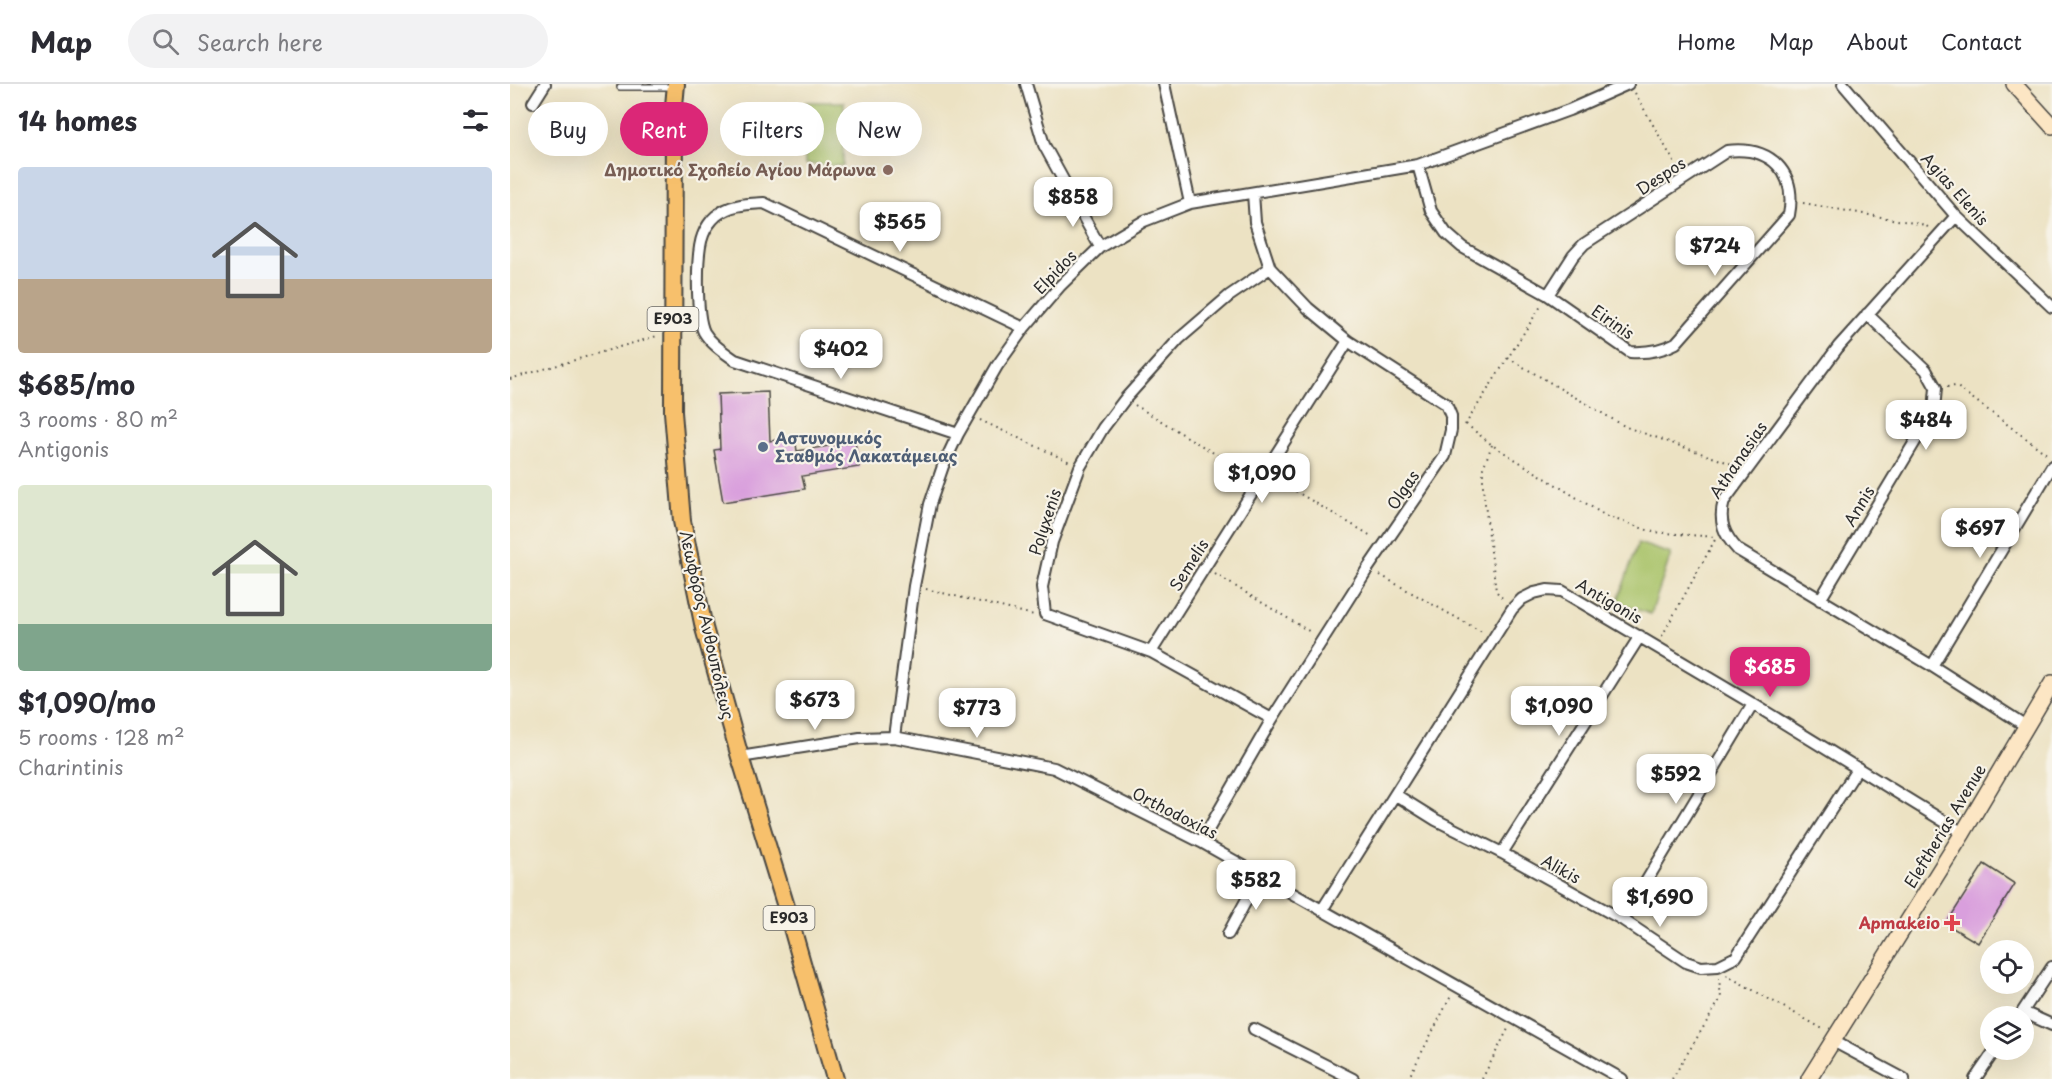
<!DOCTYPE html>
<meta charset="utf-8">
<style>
body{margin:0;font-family:"Playpen Sans",sans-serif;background:#f2f2f3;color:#2b2b33;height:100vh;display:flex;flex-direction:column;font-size:22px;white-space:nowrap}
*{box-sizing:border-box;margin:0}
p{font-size:20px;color:#7c7c81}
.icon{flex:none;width:33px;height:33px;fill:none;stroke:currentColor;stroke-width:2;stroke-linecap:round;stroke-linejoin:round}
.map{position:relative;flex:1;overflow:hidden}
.side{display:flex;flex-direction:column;background:#fff;width:510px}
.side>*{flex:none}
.hud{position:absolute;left:18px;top:18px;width:570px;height:54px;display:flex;gap:12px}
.fabs{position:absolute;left:1470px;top:856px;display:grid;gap:12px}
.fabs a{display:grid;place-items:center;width:54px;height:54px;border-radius:50%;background:#fff;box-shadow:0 6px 24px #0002;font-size:30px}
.price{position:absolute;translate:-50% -51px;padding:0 14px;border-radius:12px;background:#fff;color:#222;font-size:20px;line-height:39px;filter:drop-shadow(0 2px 3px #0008)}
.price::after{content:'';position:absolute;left:50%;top:36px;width:18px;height:14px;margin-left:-9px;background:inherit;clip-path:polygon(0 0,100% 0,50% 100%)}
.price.current{background:#db2777;color:#fff}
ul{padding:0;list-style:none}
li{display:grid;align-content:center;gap:12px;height:318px;padding:0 18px}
li span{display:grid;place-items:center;height:186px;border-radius:6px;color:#555}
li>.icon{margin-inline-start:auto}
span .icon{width:108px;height:108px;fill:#fffc;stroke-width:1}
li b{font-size:26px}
h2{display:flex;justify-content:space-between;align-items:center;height:72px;padding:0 18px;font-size:26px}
.tag{padding:0 21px;border-radius:27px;background:#fff;box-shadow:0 6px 24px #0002;font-size:21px;line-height:54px}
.tag.current{background:#db2777;color:#fff}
header{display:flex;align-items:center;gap:36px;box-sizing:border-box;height:84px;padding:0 30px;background:#fff;border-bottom:2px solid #e1e1e2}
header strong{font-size:28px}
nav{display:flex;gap:33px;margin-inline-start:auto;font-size:21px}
.search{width:420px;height:54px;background:#f2f2f3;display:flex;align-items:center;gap:15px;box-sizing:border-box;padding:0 21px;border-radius:33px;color:#7c7c81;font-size:22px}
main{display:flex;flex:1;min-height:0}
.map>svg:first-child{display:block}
</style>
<header>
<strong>Map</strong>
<div class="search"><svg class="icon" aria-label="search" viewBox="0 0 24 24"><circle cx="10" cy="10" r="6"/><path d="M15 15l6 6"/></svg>Search here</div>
<nav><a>Home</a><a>Map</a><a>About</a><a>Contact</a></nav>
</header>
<main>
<section class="side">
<h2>14 homes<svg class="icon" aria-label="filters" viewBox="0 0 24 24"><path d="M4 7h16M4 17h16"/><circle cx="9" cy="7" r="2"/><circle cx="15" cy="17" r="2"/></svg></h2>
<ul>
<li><span style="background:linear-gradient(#c9d6e8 60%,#b9a48a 0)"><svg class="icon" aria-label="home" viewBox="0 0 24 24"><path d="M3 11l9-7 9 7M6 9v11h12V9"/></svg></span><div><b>$685/mo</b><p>3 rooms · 80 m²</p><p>Antigonis</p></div></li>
<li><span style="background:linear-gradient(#dfe7d0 75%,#7fa58c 0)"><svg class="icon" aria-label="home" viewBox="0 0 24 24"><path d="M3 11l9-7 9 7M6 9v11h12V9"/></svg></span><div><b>$1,090/mo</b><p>5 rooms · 128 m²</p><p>Charintinis</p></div></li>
</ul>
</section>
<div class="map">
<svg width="1542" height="995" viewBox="0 0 1542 995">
<rect width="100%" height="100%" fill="#f7f3e8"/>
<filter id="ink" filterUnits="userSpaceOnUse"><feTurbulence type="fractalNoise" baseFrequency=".0167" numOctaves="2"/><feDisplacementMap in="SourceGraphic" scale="12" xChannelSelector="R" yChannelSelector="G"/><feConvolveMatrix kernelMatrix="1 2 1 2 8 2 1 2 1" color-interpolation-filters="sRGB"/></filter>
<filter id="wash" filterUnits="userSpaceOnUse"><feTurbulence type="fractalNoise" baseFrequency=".008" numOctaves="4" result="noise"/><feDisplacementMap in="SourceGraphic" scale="24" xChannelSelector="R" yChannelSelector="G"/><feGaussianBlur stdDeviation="1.35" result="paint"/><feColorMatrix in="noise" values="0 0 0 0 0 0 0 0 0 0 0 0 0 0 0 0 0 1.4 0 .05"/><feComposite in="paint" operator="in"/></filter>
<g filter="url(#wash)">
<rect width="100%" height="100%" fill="#ece2c3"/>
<!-- green -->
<path fill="#a8c268" stroke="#6a764a" stroke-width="1.5" d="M296 18H334L333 82 295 80V72H268L267 25H295Z
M1128 459 1161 470 1141 530 1107 519Z"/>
<g id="blocks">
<!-- building -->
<path fill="#d99fdd" d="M258 308 260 357 285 353 287 367 345 358 349 383 292 392 295 405 213 418 204 366 210 365 208 310Z
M1474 780 1505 800 1468 859 1436 840Z"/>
</g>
</g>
<g filter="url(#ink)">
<use href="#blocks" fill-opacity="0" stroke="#484642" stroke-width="1.5"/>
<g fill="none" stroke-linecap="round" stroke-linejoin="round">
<!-- service casing -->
<g stroke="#484642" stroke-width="8">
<path id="service" d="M110 3H162"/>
</g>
<!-- minor casing -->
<g stroke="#484642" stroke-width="14">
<path id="minor" d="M516 0 534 61 590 163
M654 0 680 119
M1333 0 1446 132 1542 223
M23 19 35 0
M908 81 921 127 936 149 952 163 1038 211 1120 268C1137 269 1151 267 1166 259L1279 131C1287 88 1261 62 1217 67L1074 160 1063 172 1038 211
M1446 132 1329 262 1214 417C1208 437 1214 451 1228 466L1422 582 1516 642
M760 184 719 212 669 255 615 315 593 344 570 383 542 458 532 503 535 530 641 568 762 635
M448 350 225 276C214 268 201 260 194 248 186 232 186 168 193 151 195 145 201 136 206 132 220 120 237 120 254 119L514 244
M1310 516 1424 326 1426 304 1416 286 1357 230
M641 568 838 257
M1422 582 1542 382
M384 653 404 502 420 420 433 382 448 350 487 282 514 244 550 202 590 163 634 137 680 119 908 81 1059 26 1118 0
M230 673 350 654 384 653 544 684 691 758 1112 995
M886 711 926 736 992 769 1113 836 1176 878 1191 883 1208 882 1226 873 1348 684
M691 758 762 635 858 484 935 372 941 346V332L936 320 838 257 798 224 760 184 745 138 743 109
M992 769 1130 552
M812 826 1002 525 1012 515 1024 509 1037 506 1052 507 1243 620 1453 749
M1113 836 1243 620
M718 850 750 791
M1513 928 1542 941
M1509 933 1542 883
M744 945 843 995
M1323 957 1394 995
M1465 995 1485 966"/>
</g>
<!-- secondary casing -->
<g stroke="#484642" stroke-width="18">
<path id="secondary" d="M1504 0 1542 42
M1299 995 1453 749 1542 599"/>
</g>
<!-- primary casing -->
<g stroke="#484642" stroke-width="20">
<path id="primary" d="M166 0 164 22 163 328 172 437 194 544 230 673 277 826 325 995"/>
</g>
<!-- path -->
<path stroke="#484642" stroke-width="2" stroke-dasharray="1.5 4.5" stroke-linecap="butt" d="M1125 9 1168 85
M1293 119 1415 141 1419 144
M998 274 1116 343 1225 381
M0 295 147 252
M1437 303 1446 302 1538 371
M625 321 738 390
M470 336 560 378
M956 340 982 361 1096 432 1143 448 1205 453
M955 341 1031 222
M982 361 973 384V404L986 507 995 517
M765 395 863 453
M705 490 802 549
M870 491 972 548
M416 505 524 531
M1152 552 1206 454
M1216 891 1313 945
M898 995 941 912
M972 995 998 945
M1162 995 1211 914 1209 894"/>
<!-- service -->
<use href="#service" stroke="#fff" stroke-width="5"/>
<!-- minor -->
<use href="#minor" stroke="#fff" stroke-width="10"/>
<!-- secondary -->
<use href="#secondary" stroke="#fce6c4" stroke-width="15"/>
<!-- primary -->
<use href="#primary" stroke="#f7c06c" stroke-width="16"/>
</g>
</g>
<!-- markers -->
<circle fill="#8d6e63" stroke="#f7f3e8" stroke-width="2" cx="378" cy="86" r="6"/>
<circle fill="#5c6f8a" stroke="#f7f3e8" stroke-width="2" cx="253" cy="363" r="6"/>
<path fill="#e0444e" stroke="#f7f3e8" stroke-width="2" d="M1439 830h6v6h6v6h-6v6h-6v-6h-6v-6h6z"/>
<g text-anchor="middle" stroke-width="4.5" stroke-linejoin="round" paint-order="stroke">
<!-- shield labels -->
<g fill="#f7f3e8" stroke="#686764" stroke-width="1.5">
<rect x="137.5" y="223" width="51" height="24" rx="4.5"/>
<rect x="253.5" y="822" width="51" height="24" rx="4.5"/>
</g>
<g font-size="15" font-weight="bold" fill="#2b2b2b">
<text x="163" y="240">E903</text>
<text x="279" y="839">E903</text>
</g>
<!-- education labels -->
<g font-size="16" font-weight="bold" fill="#785e54" stroke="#f7f3e8" text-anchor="end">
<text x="366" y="92">Δημοτικό Σχολείο Αγίου Μάρωνα</text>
</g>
<!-- street labels -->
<g font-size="16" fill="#2b2b2b" stroke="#f7f3e8">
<text transform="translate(1151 92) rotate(-33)" y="6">Despos</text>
<text transform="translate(1445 105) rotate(48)" y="6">Agias Elenis</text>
<text transform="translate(545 188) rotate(-46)" y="6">Elpidos</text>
<text transform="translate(1103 238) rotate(34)" y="6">Eirinis</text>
<text transform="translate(1228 376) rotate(-56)" y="6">Athanasias</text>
<text transform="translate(893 406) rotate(-56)" y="6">Olgas</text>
<text transform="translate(1349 422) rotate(-59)" y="6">Annis</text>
<text transform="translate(535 438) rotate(-72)" y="6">Polyxenis</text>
<text transform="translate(679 481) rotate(-58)" y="6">Semelis</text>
<text transform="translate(1099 517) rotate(30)" y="6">Antigonis</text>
<text transform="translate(197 541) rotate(77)" y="6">Λεωφόρος Ανθουπόλεως</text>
<text transform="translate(665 729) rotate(27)" y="6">Orthodoxias</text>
<text transform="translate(1435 742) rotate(-59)" y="6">Eleftherias Avenue</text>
<text transform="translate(1051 785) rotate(29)" y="6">Alikis</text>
</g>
<!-- service labels -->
<g font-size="16" font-weight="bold" fill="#4e5e75" stroke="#f7f3e8" text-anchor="start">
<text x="265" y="360">Αστυνομικός<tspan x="265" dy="18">Σταθμός Λακατάμειας</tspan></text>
</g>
<!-- health labels -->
<g font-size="16" font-weight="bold" fill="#be3a42" stroke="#f7f3e8" text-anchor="end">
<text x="1430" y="845">Apmakeio</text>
</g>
</g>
</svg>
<div class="fabs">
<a><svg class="icon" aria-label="locate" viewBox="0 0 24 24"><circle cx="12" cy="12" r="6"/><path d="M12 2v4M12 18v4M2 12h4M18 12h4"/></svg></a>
<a><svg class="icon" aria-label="layers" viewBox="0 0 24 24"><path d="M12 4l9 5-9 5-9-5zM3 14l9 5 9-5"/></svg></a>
</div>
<b class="price" style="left:563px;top:144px">$858</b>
<b class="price" style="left:390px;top:169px">$565</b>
<b class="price" style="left:1205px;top:193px">$724</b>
<b class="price" style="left:331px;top:296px">$402</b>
<b class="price" style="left:1416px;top:367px">$484</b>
<b class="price" style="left:752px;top:420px">$1,090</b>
<b class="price" style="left:1470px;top:475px">$697</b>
<b class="price current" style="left:1260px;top:614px">$685</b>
<b class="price" style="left:305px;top:647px">$673</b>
<b class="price" style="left:1049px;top:653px">$1,090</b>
<b class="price" style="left:467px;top:655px">$773</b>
<b class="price" style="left:1166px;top:721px">$592</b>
<b class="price" style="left:746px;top:827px">$582</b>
<b class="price" style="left:1150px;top:844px">$1,690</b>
<div class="hud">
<a class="tag">Buy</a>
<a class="tag current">Rent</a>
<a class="tag">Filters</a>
<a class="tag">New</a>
</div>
</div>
</main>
